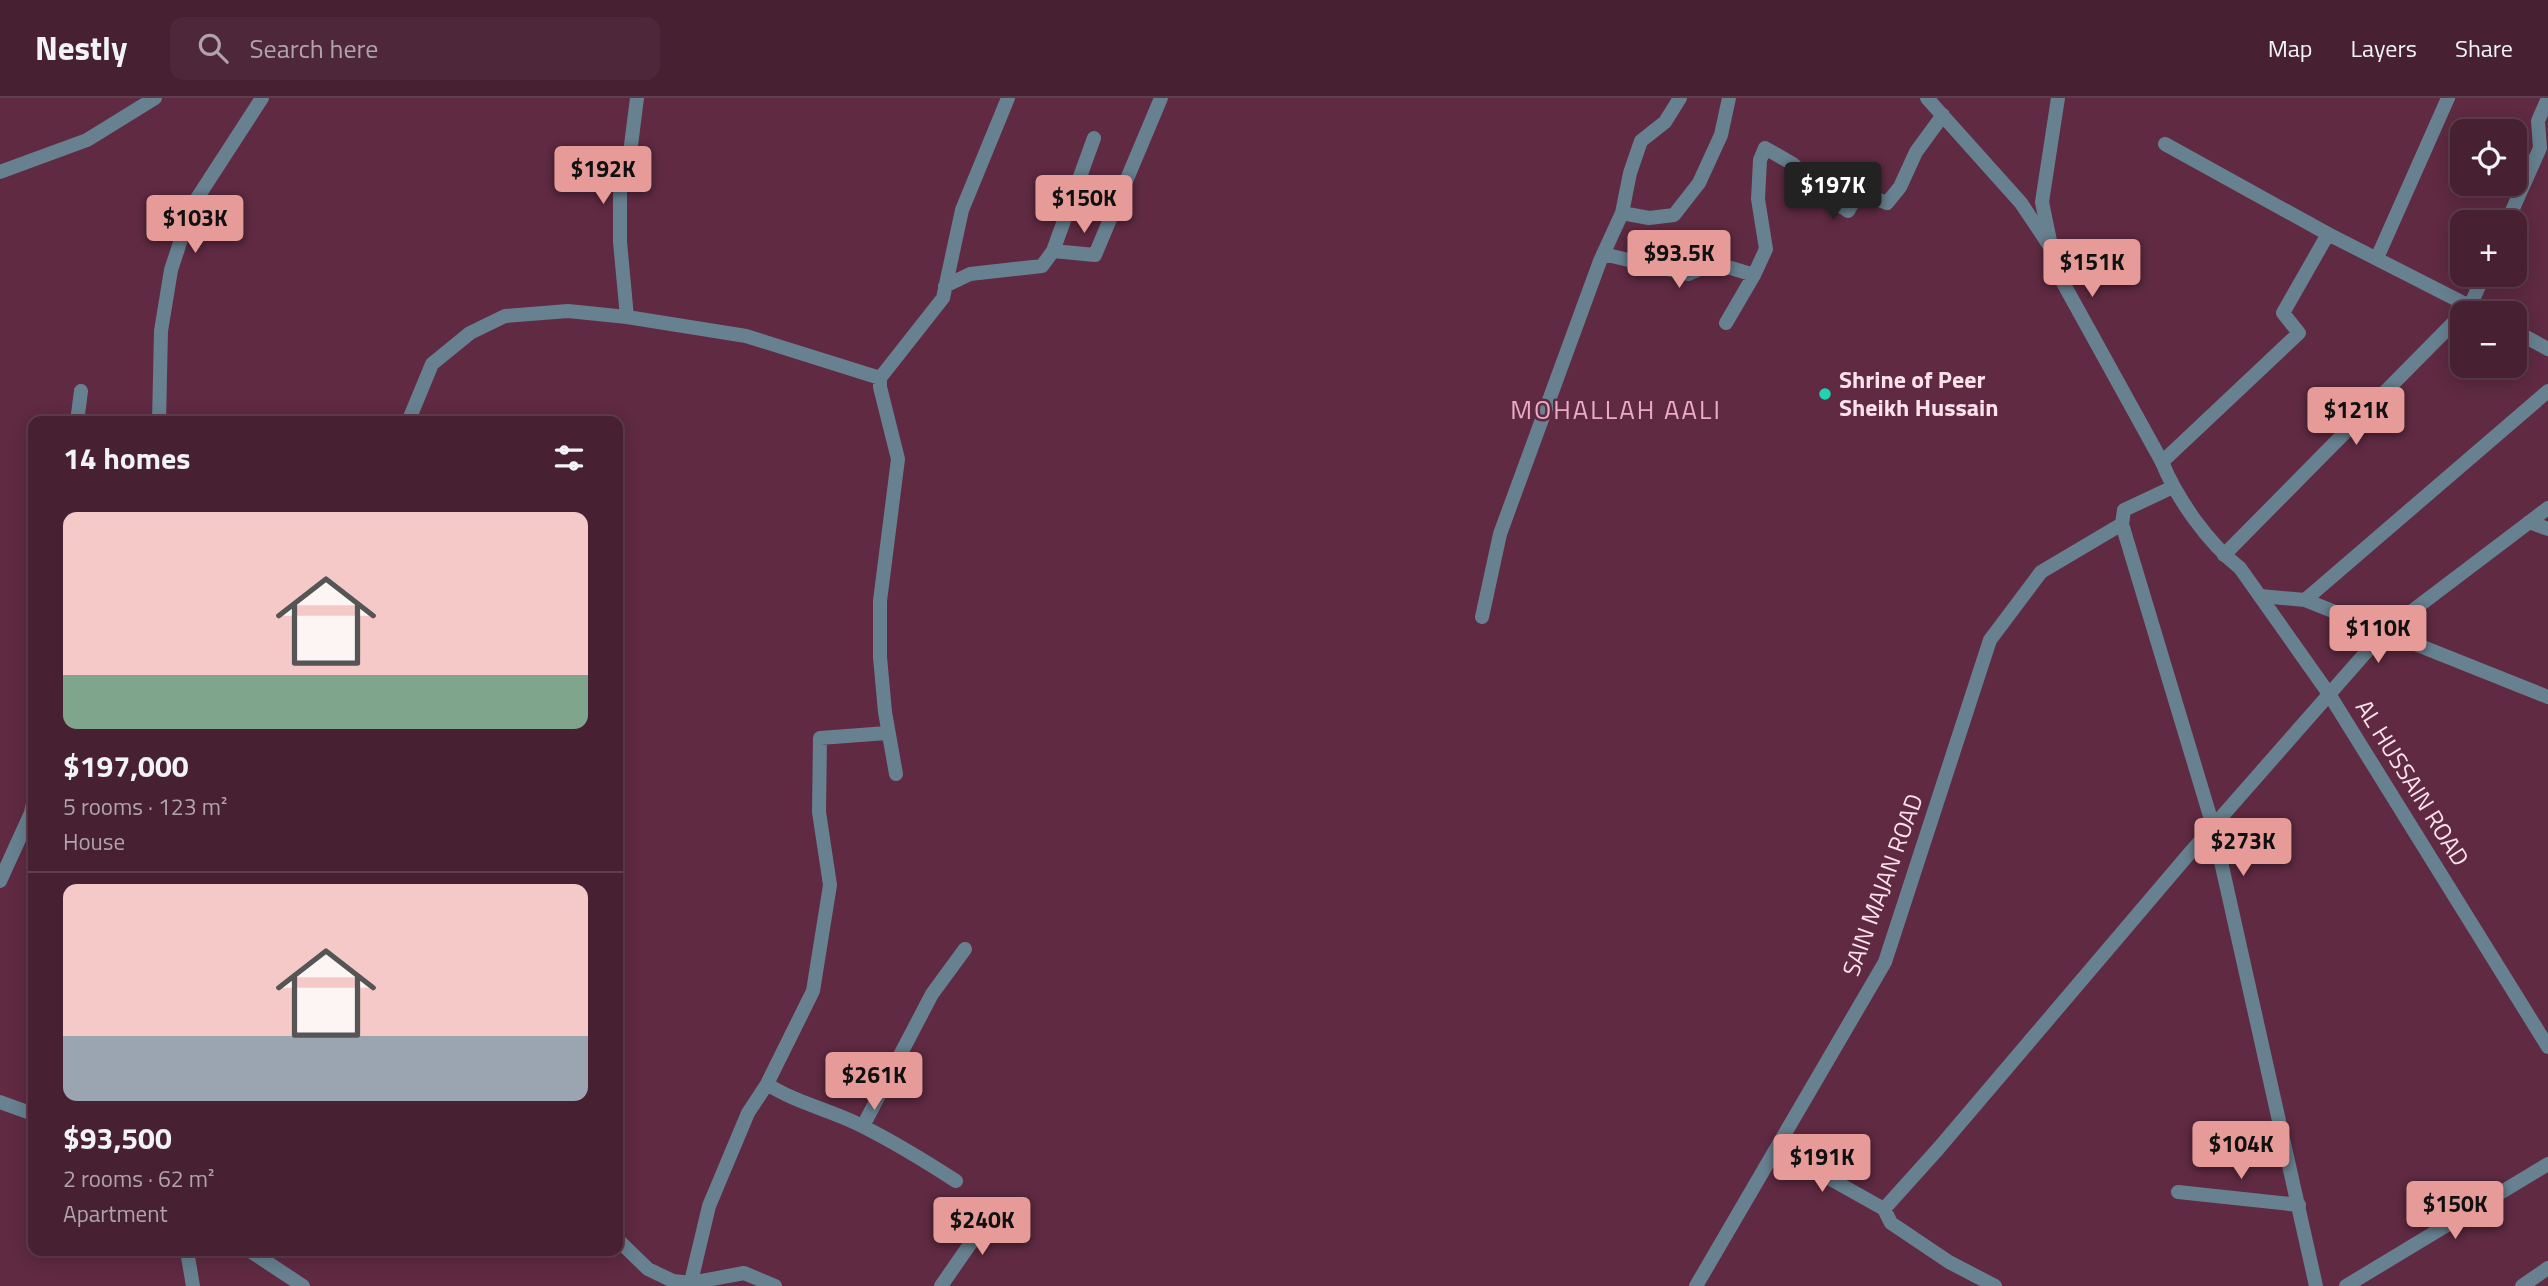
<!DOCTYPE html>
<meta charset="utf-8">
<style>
body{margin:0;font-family:"Titillium Web",sans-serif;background:#4e283a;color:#f1f3f6;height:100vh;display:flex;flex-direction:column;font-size:26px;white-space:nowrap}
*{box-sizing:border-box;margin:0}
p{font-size:23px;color:#b0a3ac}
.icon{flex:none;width:38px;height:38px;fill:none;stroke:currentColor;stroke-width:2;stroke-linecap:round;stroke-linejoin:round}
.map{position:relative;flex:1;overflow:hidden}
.details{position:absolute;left:28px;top:318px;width:595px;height:840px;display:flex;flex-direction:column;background:#472032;border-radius:14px;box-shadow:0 4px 18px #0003,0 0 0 2px #5f3e4d}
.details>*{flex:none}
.buttons{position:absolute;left:2450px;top:21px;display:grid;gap:14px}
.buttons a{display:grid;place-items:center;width:77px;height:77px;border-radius:14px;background:#472032;box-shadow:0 4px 18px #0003,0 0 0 2px #5f3e4d;font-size:35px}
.price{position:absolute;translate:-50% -60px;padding:0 16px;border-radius:7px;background:#e69b98;color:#111;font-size:23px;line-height:46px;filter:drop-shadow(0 2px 4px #0008)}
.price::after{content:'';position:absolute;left:50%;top:42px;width:21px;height:16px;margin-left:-10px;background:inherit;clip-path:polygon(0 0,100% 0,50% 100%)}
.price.current{background:#222;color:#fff}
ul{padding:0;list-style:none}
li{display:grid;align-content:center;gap:14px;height:371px;padding:0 35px}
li+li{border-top:2px solid #5f3e4d}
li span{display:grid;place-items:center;height:217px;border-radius:14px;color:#555}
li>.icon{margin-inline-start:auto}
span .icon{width:126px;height:126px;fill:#fffc;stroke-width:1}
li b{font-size:30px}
h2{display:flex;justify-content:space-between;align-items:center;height:84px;padding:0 35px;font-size:30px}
header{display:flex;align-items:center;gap:42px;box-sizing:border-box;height:98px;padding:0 35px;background:#472032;border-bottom:2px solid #5f3e4d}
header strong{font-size:33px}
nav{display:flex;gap:38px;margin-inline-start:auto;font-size:24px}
.search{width:490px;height:63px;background:#4e283a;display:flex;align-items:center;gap:18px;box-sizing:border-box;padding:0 24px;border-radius:14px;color:#b0a3ac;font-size:26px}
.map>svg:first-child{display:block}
</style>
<header>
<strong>Nestly</strong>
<div class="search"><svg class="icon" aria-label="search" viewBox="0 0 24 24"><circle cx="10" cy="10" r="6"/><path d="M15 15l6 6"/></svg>Search here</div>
<nav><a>Map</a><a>Layers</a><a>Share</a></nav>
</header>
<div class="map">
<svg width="2548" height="1188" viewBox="0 0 2548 1188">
<rect width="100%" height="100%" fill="#5f2a42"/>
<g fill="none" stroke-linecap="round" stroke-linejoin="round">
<!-- minor -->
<path stroke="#678190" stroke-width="14" d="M1927 0 2021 105 2051 150
M2165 46 2328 136 2483 215
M0 74 87 42 155 0
M1622 115 1649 120 1674 117 1699 85 1721 37 1729 0
M2507 124 2540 50 2538 23 2548 0
M1053 153 1094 40
M1603 156 1688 176 1702 170H1731L1754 177 1726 225
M2377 160 2448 0
M1754 177 1766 151 1758 101 1760 62 1765 50 1793 66 1828 100 1848 113 1859 94 1887 105 1900 89 1916 54 1943 17
M945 188 970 176 1042 168 1053 153 1095 157 1161 0
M2464 214 2470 208 2484 177
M627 219 620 144V94L630 55 637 0
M2515 233 2548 251
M77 324 81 293
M408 324 432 266 470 235 505 218 568 213 627 219 746 238 880 280
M2162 364 2299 235 2283 215 2328 136
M2529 424 2548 431
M2224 457 2462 216
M2260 498 2305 502 2548 599
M2305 502 2548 293
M1482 519 1500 436 1600 163 1622 115 1630 75 1641 43 1665 24 1680 0
M896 676 885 614 880 559V503L898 361 880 289V280L943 200 962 112 1008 0
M0 783 31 715 33 705
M767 986C796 1005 831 1012 862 1028 894 1044 925 1063 956 1083
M0 1004 33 1016
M863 1028 932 896 965 851
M1777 1051 1884 1111 1891 1125 1949 1164 1995 1188
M2178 1094 2299 1107
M1884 1111 1938 1051 2188 757 2383 535 2548 410
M618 1142 648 1171 673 1183 691 1185 744 1175 775 1188
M690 1188 709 1108 748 1015 767 986 813 893 830 787 819 714 820 640 887 635
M941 1188 995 1110
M2346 1188 2548 1066
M2522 1188 2548 1170"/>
<!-- tertiary -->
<path stroke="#678190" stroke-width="14" d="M2058 0 2042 104 2056 172 2162 364C2177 401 2208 445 2240 470L2329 596 2548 949
M159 324 161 233 171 172 192 108 262 0
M2173 389 2124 412 2122 426 2213 728 2316 1188
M187 1153 193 1188
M250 1153 303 1188
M1696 1188 1885 864 1990 542 2041 474 2122 426"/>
</g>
<!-- markers -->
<circle fill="#1fd5b0" stroke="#5f2a42" stroke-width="2.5" cx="1825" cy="296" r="7"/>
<g text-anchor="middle" stroke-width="5" stroke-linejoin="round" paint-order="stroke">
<!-- poi labels -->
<g font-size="24" font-weight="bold" fill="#fde2eb" stroke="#5f2a42" text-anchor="start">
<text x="1839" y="290">Shrine of Peer<tspan x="1839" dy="28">Sheikh Hussain</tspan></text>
</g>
<!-- street labels -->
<g font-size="24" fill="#fde2eb" stroke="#5f2a42">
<text transform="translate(2412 685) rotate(58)" y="8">AL HUSSAIN ROAD</text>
<text transform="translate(1883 787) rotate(-70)" y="8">SAIN MAJAN ROAD</text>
</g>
<!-- neighbourhood labels -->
<g font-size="26" letter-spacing="2" fill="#ebabc4" stroke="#5f2a42">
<text x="1616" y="321">MOHALLAH AALI</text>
</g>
</g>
</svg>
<div class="buttons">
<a><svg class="icon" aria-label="locate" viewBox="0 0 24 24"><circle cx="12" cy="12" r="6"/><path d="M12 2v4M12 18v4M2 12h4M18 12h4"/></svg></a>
<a>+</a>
<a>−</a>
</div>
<b class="price" style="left:603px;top:108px">$192K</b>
<b class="price current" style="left:1833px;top:124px">$197K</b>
<b class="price" style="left:1084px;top:137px">$150K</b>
<b class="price" style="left:195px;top:157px">$103K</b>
<b class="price" style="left:1679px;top:192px">$93.5K</b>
<b class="price" style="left:2092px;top:201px">$151K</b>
<b class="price" style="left:2356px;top:349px">$121K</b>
<b class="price" style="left:2378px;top:567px">$110K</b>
<b class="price" style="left:2243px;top:780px">$273K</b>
<b class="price" style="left:874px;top:1014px">$261K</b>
<b class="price" style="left:2241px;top:1083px">$104K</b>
<b class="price" style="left:1822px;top:1096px">$191K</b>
<b class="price" style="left:2455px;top:1143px">$150K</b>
<b class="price" style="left:982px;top:1159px">$240K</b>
<section class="details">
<h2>14 homes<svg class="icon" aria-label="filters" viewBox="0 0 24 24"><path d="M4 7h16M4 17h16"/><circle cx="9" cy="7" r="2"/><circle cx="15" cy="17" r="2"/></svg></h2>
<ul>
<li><span style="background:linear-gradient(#f6c9c9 75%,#7fa58c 0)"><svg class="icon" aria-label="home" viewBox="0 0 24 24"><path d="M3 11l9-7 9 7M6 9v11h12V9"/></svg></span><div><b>$197,000</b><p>5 rooms · 123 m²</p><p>House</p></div></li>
<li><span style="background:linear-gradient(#f6c9c9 70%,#9aa5b1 0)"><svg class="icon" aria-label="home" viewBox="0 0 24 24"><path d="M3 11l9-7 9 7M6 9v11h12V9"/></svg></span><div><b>$93,500</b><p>2 rooms · 62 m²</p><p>Apartment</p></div></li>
</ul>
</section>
</div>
